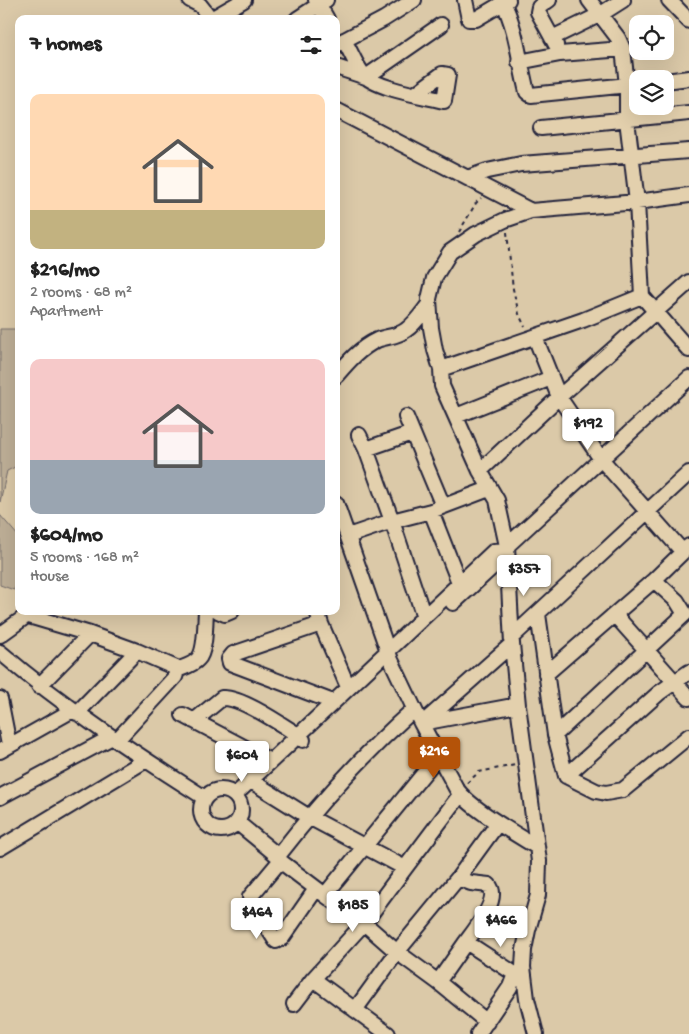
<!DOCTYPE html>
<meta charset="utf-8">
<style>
body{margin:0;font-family:"Gochi Hand",sans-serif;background:#f6f6f6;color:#222;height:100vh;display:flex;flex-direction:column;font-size:19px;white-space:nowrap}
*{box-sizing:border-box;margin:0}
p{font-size:16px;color:#767676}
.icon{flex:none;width:28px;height:28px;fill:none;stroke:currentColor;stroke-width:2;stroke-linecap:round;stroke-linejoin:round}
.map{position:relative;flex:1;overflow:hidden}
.panel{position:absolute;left:15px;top:15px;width:325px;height:600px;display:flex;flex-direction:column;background:#fff;border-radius:10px;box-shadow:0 5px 20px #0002}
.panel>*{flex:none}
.tools{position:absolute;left:629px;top:15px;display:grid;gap:10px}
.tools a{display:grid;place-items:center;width:45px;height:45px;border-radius:10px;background:#fff;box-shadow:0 5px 20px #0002;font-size:25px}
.price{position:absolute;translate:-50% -42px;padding:0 11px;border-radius:5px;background:#fff;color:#222;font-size:16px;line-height:32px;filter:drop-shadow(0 1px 2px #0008)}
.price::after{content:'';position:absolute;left:50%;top:30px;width:15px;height:11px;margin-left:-8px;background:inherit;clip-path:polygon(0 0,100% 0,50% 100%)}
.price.current{background:#b45309;color:#fff}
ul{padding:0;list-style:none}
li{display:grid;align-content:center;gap:10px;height:265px;padding:0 15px}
li span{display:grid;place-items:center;height:155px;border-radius:10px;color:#555}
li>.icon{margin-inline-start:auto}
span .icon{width:90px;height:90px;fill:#fffc;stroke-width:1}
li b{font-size:21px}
h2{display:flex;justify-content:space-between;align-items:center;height:60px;padding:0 15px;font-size:21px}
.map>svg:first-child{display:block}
</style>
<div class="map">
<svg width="689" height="1034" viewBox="0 0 689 1034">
<rect width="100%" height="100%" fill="#dbc9a8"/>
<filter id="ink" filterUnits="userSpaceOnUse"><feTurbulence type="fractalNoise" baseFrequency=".02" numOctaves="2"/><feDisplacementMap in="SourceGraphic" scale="10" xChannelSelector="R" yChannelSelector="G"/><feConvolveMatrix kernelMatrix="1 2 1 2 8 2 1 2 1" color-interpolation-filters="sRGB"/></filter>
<g filter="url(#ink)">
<!-- green -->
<path fill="#bdae96" stroke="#706868" d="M0 329H19V465L7 471 0 502Z
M0 515 19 537V578L14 590 0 585Z"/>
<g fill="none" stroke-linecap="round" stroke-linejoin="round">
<!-- minor casing -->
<g stroke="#22223b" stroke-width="18">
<path id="minor" d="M190 0 200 5 211 19
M316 0 327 19
M465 0 469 19H476L508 0
M502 0C517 29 519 61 527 92L531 95 638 84
M549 0 539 7 538 12 556 45
M589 0 618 38 623 49 627 85V120L637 202 642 296 689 350
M669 0 689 21
M211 19 244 0
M297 19 326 0
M552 38 601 14 623 0
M344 40C350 50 356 66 363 74 376 89 424 96 444 101L448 75 442 74 415 94
M337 44 384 19 414 0
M519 62 560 54 623 49
M336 67 366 77 441 25
M665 81 689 78
M336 110 531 211
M541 128 689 113
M467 178 487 171 521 164 689 151
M535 337 559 397 601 459 683 552
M441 369 583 320 642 296
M336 376C348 362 360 348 377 340 387 336 397 337 406 330 415 324 422 313 429 304
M456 416 551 378
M406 417 443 506
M359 435 366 449 392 521 424 617
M366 449 412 433
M480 471 559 397 689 282
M336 503 391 660 421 723 456 788C469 808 516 834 537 847
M431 511 460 585
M348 536 392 521 431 511 489 489
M453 603 500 560 503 550
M218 611 225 614 232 611
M317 611 321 624
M538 614 555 735 566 776 596 791 606 793 623 790 689 736
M615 615 689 698
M0 635 25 617 29 616 90 634 137 651 176 668 177 671 175 677 117 740
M512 637 689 473
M0 652C64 707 134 753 205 798
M177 670C184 667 193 665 198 659 206 651 205 623 206 611
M546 674 654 580 689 546
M39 686 90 634
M0 699 9 745
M333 702 230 663 229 659 233 654 321 624 348 687
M77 713 137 651
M183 715 270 761
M194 721 222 698C240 696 282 725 298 735L303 740
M424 722 512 644
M422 723 518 705
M555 735 685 614 677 601 654 580
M0 751 73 710
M566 776 659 693 689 672
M256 784 309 817 405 868 364 923 313 979 388 1034
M201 810a20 20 0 1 1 40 0a20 20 0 1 1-40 0Z
M235 795 494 551 503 550 507 546 689 378
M0 797 112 737
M238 823 278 856 280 861 325 895 364 923 397 952 438 982 487 1022
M0 848 146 760
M278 856C319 803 364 754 414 709
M280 861 250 897 252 904 276 941 282 938 316 889
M405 868 460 795
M458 878 498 823
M325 895 438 756
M438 982 466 942 515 974 510 987 478 1034
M294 1004 313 979
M355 1010 397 952 458 878 471 883 489 885C501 899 474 931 466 942
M536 1034 527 999 523 967 524 950 528 930 538 895 539 861 518 705 512 644 507 546 497 500 480 471 442 386 441 369 435 350 431 328 429 299 434 278 450 252 476 234 505 220 531 211 637 202 689 195"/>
</g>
<!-- path -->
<path stroke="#22223b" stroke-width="2" stroke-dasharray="4 4" stroke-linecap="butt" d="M459 232 476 203 481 198
M507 232 513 289 519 314 525 327
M467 783 479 772 515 765"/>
<!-- minor -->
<use href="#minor" stroke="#e3d0ad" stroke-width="14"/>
</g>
</g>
</svg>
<div class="tools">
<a><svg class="icon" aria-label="locate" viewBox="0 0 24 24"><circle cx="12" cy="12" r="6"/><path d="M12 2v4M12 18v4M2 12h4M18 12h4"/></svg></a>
<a><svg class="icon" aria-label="layers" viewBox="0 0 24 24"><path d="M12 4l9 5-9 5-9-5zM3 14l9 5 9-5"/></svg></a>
</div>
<b class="price" style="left:588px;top:451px">$192</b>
<b class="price" style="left:524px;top:597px">$357</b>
<b class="price current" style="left:434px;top:779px">$216</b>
<b class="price" style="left:242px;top:783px">$604</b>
<b class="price" style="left:353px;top:933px">$185</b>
<b class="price" style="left:257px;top:940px">$464</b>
<b class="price" style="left:501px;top:948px">$466</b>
<section class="panel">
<h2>7 homes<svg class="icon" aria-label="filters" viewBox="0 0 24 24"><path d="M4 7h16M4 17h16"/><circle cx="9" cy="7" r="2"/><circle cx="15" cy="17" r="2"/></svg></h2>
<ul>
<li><span style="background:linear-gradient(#ffd9b3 75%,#c2b280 0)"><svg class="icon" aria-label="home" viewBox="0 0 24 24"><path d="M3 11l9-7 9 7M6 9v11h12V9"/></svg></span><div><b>$216/mo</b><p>2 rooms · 68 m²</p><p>Apartment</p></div></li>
<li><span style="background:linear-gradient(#f6c9c9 65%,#9aa5b1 0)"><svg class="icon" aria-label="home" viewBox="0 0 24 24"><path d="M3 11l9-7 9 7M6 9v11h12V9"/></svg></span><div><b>$604/mo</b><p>5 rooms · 168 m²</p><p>House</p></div></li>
</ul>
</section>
</div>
